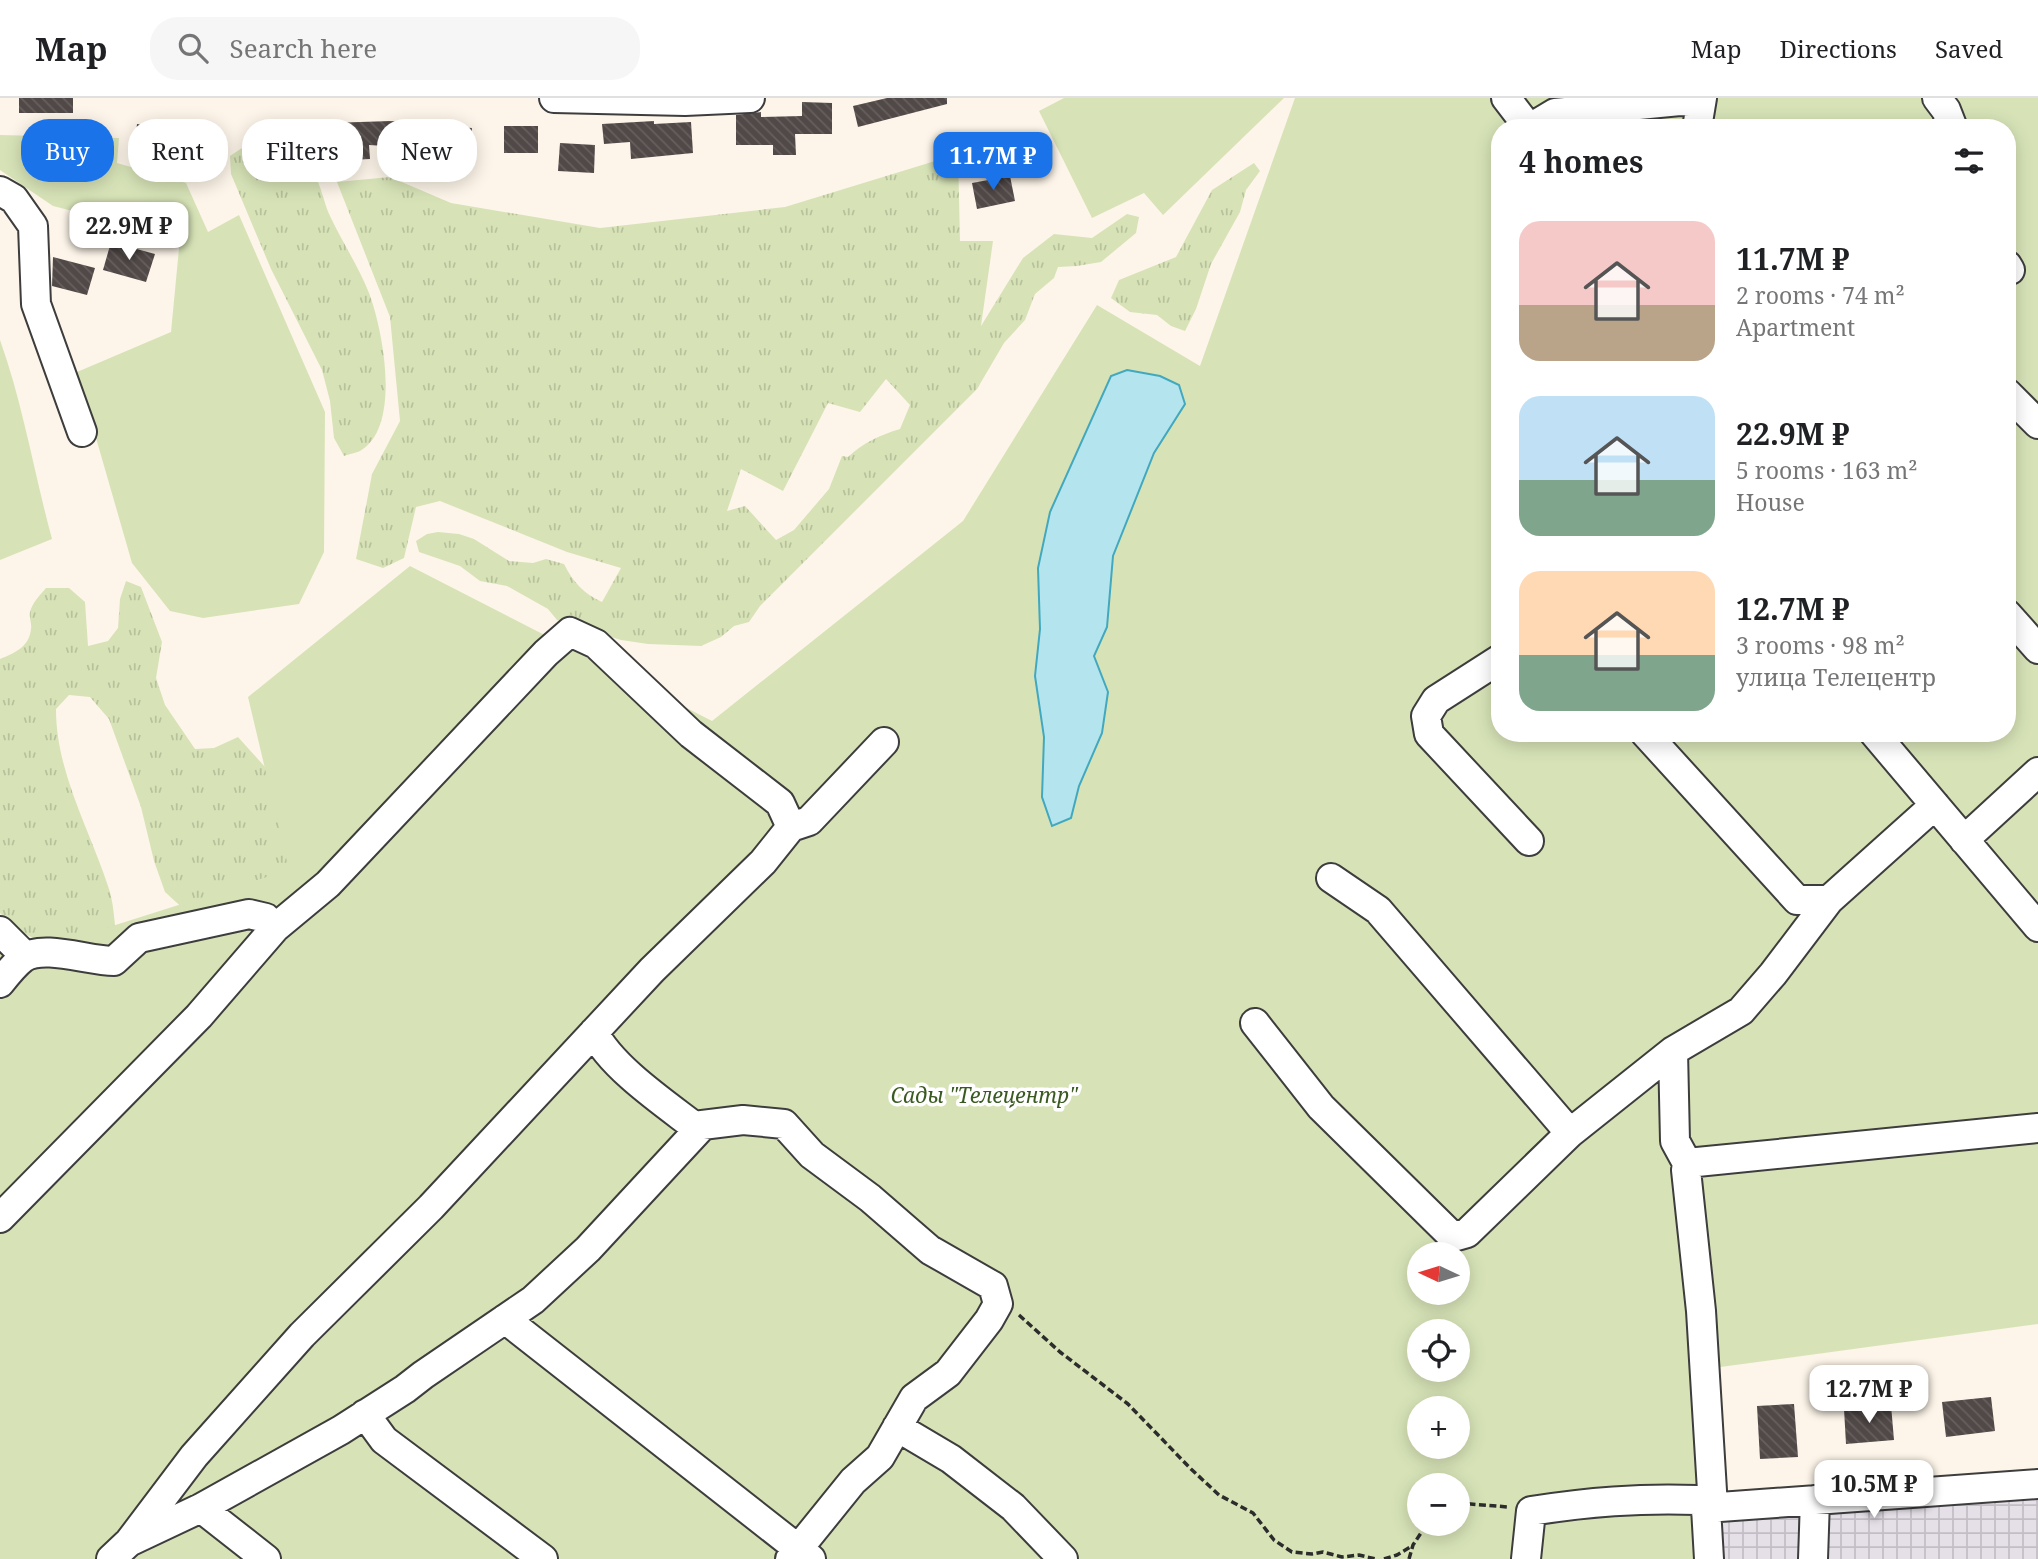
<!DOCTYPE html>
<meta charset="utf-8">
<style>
body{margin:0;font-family:"Noto Serif",serif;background:#f6f6f6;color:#202124;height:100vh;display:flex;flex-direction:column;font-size:26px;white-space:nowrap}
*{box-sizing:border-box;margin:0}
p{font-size:23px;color:#757577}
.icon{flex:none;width:38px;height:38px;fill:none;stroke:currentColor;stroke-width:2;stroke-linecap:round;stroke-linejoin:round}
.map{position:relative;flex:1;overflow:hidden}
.side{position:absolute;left:1491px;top:21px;width:525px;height:623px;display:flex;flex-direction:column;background:#fff;border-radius:28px;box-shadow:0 4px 18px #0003}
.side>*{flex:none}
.hud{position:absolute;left:21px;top:21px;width:665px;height:63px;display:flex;gap:14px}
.needle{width:46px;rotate:274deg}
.tools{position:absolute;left:1407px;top:1144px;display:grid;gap:14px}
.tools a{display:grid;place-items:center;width:63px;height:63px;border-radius:50%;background:#fff;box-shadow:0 4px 18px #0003;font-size:35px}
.price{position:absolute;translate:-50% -60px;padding:0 16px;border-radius:14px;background:#fff;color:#222;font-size:23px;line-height:46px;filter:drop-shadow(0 2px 4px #0008)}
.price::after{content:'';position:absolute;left:50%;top:42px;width:21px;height:16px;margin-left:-10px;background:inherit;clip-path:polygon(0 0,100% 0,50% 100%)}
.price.current{background:#1a73e8;color:#fff}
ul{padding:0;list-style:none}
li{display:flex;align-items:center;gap:21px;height:175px;padding:0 28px}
li span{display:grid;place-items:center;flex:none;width:196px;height:140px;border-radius:21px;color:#555}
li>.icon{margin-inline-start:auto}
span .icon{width:84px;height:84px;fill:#fffc;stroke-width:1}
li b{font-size:30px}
h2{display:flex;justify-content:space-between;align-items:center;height:84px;padding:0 28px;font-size:30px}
.tag{padding:0 24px;border-radius:28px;background:#fff;box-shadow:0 4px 18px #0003;font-size:24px;line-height:63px}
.tag.current{background:#1a73e8;color:#fff}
header{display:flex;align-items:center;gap:42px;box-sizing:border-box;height:98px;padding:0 35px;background:#fff;border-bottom:2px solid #e0e0e0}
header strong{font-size:33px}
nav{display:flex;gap:38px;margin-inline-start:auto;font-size:24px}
.search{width:490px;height:63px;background:#f6f6f6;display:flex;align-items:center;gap:18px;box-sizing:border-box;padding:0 24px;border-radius:28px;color:#757577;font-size:26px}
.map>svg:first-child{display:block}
</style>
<header>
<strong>Map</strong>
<div class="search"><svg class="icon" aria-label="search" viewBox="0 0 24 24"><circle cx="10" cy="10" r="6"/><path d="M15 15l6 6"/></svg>Search here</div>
<nav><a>Map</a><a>Directions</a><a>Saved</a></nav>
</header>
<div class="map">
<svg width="2038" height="1461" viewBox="0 0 2038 1461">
<defs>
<pattern id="industrial-grid" width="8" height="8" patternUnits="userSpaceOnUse" patternTransform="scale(1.75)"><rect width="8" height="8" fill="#e5dfe8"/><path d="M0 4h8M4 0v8" fill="none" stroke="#c3bec6"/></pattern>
<pattern id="grass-tufts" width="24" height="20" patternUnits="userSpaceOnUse" patternTransform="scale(1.75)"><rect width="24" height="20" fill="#d7e3b7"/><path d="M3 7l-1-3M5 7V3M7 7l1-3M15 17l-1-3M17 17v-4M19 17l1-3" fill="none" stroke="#b7c19c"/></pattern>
<pattern id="building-back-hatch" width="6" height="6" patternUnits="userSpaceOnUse" patternTransform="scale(1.75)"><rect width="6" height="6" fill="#514948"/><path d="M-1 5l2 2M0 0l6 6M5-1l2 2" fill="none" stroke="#655f5e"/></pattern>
</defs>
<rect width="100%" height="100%" fill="#fdf5e9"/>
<!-- industrial -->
<path fill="url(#industrial-grid)" d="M2038 1399V1461H1719L1715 1420Z"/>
<!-- grass -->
<path fill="url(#grass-tufts)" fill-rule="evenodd" d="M248 46C269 48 287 46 303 61 320 76 321 98 330 118 342 144 359 169 369 195 383 232 402 329 360 353 356 355 349 356 344 358L334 340 330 303 322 272 271 171 231 76 230 58Z
M958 56 960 143H993L981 228 1023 160 1054 136 1092 140 1127 116 1139 119 1136 135 1101 164 1077 168 1058 169 1054 180 1035 196 1025 222 1004 245 977 291 760 508 749 524 734 528 721 539 701 548 648 546 621 542 557 522 548 511 507 488 480 483 460 468 419 454 416 443 427 436 438 434 459 436 474 441 509 463 533 465 546 461 564 466C573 484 584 496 602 504L621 470 567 454 440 403 416 409 404 460 383 470 356 461 372 376 400 323 390 219 337 84 390 79 451 105 600 130 785 109ZM886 281 910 307 900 331C880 337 863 345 848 359L842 358 829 391 794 432 776 442 745 408 727 413 741 371 783 393 828 305 860 314Z
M1254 65 1260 73 1246 92 1240 114 1211 166 1196 211 1185 233 1171 228 1157 217 1130 214 1111 200 1119 182 1176 159 1212 92Z
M126 483 141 489 162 544 156 580 165 607 195 651 214 650 238 639 275 680 305 767 187 814 165 794 154 763 141 709 109 621 90 599 69 597 56 611C56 674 89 730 108 788 114 804 114 824 117 842L91 849 33 840 17 832 0 815V561C15 555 29 549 31 531 32 526 29 520 30 514 32 505 40 497 46 490H69L85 504 88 548 108 543 118 530 120 501Z"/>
<!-- garden -->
<path fill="#d7e3b7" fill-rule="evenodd" d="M1064 0H1284L1163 117 1144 95 1092 120 1039 13Z
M1295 0H2038V1226L1713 1270 1716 1420 1719 1461H0V826L27 855 289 772 248 599 410 468 712 623 963 423 1097 207 1200 268ZM1500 30H2007V635H1500ZM1419 1157H1458V1195H1419ZM1419 1234H1458V1272H1419ZM1419 1311H1458V1349H1419ZM1419 1388H1458V1426H1419Z
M0 37 119 40 117 65 186 85 208 134 239 117 325 314 324 454 299 506 203 520 170 513 132 465 77 274 171 234 180 140 53 108 0 72Z
M0 242C23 306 34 375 52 441L0 462Z"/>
<!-- water -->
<path fill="#b4e5ef" stroke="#42a8be" stroke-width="2" d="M1127 272 1160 278 1179 287 1185 306 1154 355 1113 458 1107 529 1094 558 1108 594 1102 635 1079 688 1071 720 1052 728 1042 699 1044 639 1035 578 1040 531 1038 470 1050 414 1111 278Z"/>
<!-- building -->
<path fill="url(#building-back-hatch)" d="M19 0H73V15H19Z
M887 0H947V6L858 29 853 8Z
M802 4 832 5V36H795L796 57H773V47H736V17L761 14V19L802 18Z
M391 23 472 30 470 60 447 58V52L369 47 370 61 331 63 329 25Z
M654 23V26L691 24 693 55 631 61 630 44 604 46 602 26Z
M137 26 174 32 208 33 207 67 178 66V58L134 54Z
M504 28H538V55H504Z
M560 45 595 47 594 75 558 73Z
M1010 78 1015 103 977 111 972 85Z
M111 144 155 156 146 184 103 172Z
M53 159 95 170 87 197 52 188Z
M1991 1299 1995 1333 1946 1339 1942 1304Z
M1794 1306 1798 1359 1760 1361 1757 1308Z
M1891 1307 1894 1342 1846 1346 1844 1311Z"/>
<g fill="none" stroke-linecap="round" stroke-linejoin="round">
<!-- minor casing -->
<g stroke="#3d3d3d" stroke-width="32">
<path id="minor" d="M554 0 685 3 750 0
M1506 0 1529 30
M1937 0 1946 12 1953 30
M1530 30 1555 15 1680 3 1700 4
M1697 30 1702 0
M0 93 14 101 33 128 36 206 82 334
M2007 167 2010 172
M2007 295 2038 326
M2007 516 2038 551
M1500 561 1436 602 1426 618 1429 636 1529 743
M1645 635 1797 802H1829
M1874 635 2038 829
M791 729 809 723 884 644
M1964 742 2038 674
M1331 780 1378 812 1570 1035
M0 833 25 858
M0 885C7 876 14 867 23 860 44 846 88 863 114 863L139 840 249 816 266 820 275 830
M1255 925 1321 1009 1453 1139 1467 1135 1570 1035 1673 953 1741 913 1773 876 1829 802 1935 707
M594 934C610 968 664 1005 694 1028L743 1022 784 1026 812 1057 870 1100 930 1152 993 1188 998 1206 989 1222 948 1275 914 1300 880 1359 853 1383 790 1461
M1673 953 1675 1043 1687 1065
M0 1120 199 918 275 830 328 786 546 555 570 534 596 546 691 636 780 705 791 729 763 764 652 872 431 1109 302 1237 194 1358 129 1444 111 1461
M505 1221 811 1461
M365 1316 384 1342 543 1461
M897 1329 951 1361 1013 1409 1063 1461
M1713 1409 1701 1213 1686 1072 1687 1065 2038 1030
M201 1410 266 1461
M1706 1410 2038 1386
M131 1443 201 1410 341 1332 405 1291 423 1277 533 1202 588 1151 703 1027
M1526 1461 1531 1413C1589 1404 1638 1400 1697 1402L1706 1410 1709 1461
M1813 1461 1815 1402"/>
</g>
<!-- path -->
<path stroke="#2c2c2c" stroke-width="3.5" stroke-dasharray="7 3.5" stroke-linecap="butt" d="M1019 1217 1060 1254 1128 1306 1191 1371 1219 1397 1253 1415 1274 1442 1292 1454 1312 1456 1323 1454 1342 1459 1359 1457 1376 1461
M1458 1405 1508 1409
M1384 1461 1397 1457 1412 1448
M1409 1461 1413 1447 1427 1426"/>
<!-- minor -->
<use href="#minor" stroke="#fff" stroke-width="28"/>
</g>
<g text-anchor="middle" stroke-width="7" stroke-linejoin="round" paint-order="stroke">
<!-- park labels -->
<g font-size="21" font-style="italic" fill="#3a5a22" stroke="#fff">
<text x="984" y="1005">Сады "Телецентр"</text>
</g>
</g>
</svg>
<div class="tools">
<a><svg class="needle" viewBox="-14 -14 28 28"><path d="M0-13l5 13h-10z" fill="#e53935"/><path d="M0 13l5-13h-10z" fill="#757577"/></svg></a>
<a><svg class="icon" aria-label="locate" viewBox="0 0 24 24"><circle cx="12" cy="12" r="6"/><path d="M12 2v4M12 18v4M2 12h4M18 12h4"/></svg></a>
<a>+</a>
<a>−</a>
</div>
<b class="price current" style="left:993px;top:94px">11.7M ₽</b>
<b class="price" style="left:129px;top:164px">22.9M ₽</b>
<b class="price" style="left:1869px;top:1327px">12.7M ₽</b>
<b class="price" style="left:1874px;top:1422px">10.5M ₽</b>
<div class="hud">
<a class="tag current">Buy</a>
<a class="tag">Rent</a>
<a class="tag">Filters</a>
<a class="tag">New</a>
</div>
<section class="side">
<h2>4 homes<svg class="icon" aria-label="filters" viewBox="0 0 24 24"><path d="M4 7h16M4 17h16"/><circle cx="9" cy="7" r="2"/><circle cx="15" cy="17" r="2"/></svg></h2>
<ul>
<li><span style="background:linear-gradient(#f6c9c9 60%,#b9a48a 0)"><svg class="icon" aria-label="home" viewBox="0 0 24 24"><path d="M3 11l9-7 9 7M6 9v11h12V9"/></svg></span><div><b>11.7M ₽</b><p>2 rooms · 74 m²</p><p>Apartment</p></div></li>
<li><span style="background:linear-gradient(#bfe0f5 60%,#7fa58c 0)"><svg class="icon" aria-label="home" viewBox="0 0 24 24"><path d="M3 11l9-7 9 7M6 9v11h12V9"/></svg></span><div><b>22.9M ₽</b><p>5 rooms · 163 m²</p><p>House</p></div></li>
<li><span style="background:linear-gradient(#ffd9b3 60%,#7fa58c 0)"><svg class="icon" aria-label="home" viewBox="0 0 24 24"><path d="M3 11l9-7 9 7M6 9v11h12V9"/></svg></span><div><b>12.7M ₽</b><p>3 rooms · 98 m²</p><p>улица Телецентр</p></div></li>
</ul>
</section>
</div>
